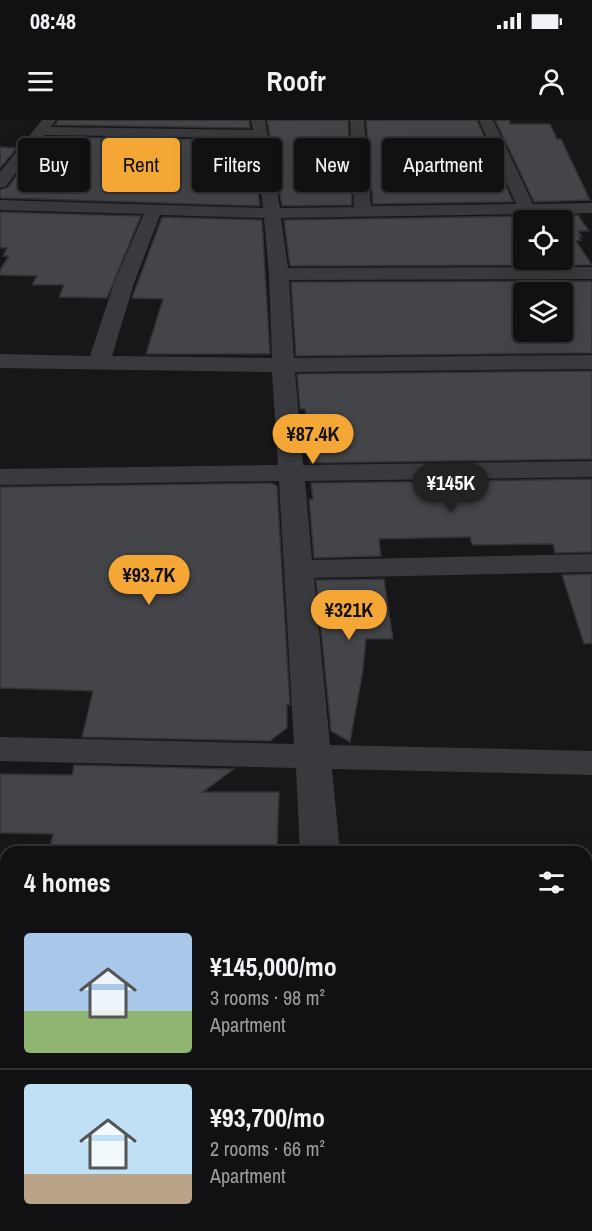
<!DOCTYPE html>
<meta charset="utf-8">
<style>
body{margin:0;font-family:"Archivo Narrow",sans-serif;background:#1e1f21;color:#f1f3f6;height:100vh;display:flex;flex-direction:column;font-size:22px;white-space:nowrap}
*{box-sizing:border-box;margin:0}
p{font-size:20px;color:#9c9da0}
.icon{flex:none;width:33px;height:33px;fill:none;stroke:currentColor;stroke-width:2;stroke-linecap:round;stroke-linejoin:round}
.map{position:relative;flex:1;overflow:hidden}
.sheet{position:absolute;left:0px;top:726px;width:592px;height:386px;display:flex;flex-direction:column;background:#111113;border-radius:18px 18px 0 0;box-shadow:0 6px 24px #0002,0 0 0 2px #303133}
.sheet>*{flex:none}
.banner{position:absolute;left:18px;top:18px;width:556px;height:54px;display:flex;gap:12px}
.fabs{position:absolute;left:513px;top:90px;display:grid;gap:12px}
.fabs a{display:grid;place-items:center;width:60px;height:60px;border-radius:6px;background:#111113;box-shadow:0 6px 24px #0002,0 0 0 2px #303133;font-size:30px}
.price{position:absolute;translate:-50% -51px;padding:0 14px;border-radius:21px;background:#f4a735;color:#111;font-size:20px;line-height:39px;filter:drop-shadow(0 2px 3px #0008)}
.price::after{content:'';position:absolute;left:50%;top:36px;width:18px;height:14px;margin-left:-9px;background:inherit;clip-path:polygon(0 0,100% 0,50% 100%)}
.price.selected{background:#222;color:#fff}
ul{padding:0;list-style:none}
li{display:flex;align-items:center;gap:18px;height:150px;padding:0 24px}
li+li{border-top:2px solid #303133}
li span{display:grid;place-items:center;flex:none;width:168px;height:120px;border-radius:6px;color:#555}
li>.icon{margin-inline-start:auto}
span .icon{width:72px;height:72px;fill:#fffc;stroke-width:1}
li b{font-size:26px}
h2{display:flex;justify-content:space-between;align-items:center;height:72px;padding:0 24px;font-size:26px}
.chip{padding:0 21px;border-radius:6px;background:#111113;box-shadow:0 6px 24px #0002,0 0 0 2px #303133;font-size:21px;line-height:54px}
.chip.selected{background:#f4a735;color:#111}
.status{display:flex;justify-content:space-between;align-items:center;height:42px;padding:0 30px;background:#111113;direction:ltr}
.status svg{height:16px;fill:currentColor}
header{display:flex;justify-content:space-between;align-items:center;height:78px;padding:0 24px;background:#111113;font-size:27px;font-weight:700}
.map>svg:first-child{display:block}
</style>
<div class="status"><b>08:48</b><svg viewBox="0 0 49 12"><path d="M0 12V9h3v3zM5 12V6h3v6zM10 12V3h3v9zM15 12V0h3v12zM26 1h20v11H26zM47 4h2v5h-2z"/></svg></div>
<header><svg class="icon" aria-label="menu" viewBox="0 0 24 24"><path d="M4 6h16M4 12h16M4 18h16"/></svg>Roofr<svg class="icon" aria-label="person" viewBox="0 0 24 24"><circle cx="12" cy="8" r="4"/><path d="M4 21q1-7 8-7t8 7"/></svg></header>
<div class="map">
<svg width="592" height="1111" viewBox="0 0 592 1111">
<rect width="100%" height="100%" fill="#171719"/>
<!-- building -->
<path fill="#434549" stroke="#313135" stroke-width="1.5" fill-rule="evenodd" d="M58 0H249L250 8 55 5Z
M267 0H348L352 85 282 86Z
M366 0H477L513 82 373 84Z
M495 0H510V4H550L557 19H561L590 80 534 82Z
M46 17 252 20 260 86 0 78V70L8 67Z
M0 27 17 28 0 48Z
M0 92 141 96 107 178 59 177 64 165H32L37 156 0 155V150L9 136H3L7 128H0Z
M578 95 589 111H578L582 117H579L581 120 576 121 592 145 290 146 284 100ZM524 100H562V140H524Z
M162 97 262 100 270 234H146L163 179 132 178Z
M592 161V233L296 236 291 162ZM524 172H562V212H524Z
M592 251V339L310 343 305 289H300L297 254Z
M592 359V432L555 433 553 424 472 425 470 417 379 419 381 436 314 438 309 379 313 380 311 363Z
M271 363 277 366 290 585 287 584V608L270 621 82 617 93 571 0 568V367Z
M592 454V523L584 524 562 455Z
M384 459 393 519H366L363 550 350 622 331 611 316 460Z
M74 645 234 649 203 672H279L277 732H49L53 714 0 713V654L72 655Z"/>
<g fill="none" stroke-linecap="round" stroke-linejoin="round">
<!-- minor -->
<path fill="#383a3e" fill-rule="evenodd" d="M42 0H56L51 7 253 10 251 0H265L280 88 354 87 350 0H364L371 86 516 84 479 0H493L533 84 592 83V93L281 98 288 148 592 147V159L289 160 294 238 592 235V249L295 252 303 345 592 341V357L305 361 312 440 592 434V452L314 458 330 625 592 631V655L332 649 340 732H300L296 648 0 641V617L294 624 279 361 0 365V349L278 345 272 252 0 248V234L90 236 114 163 144 94 0 90V80L263 88 254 18 45 15 6 66 0 68V52ZM160 95 264 98 269 154 272 238 112 236 134 163Z
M326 1106H378V1111H326Z"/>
</g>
</svg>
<div class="fabs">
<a><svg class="icon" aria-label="locate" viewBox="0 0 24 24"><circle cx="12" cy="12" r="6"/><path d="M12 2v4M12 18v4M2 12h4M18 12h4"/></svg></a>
<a><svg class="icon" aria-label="layers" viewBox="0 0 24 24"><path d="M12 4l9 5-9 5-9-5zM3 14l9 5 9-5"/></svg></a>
</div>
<b class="price" style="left:313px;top:345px">¥87.4K</b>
<b class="price selected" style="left:451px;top:394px">¥145K</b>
<b class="price" style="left:149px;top:486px">¥93.7K</b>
<b class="price" style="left:349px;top:521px">¥321K</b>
<div class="banner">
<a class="chip">Buy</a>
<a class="chip selected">Rent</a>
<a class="chip">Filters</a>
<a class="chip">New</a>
<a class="chip">Apartment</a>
</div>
<section class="sheet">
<h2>4 homes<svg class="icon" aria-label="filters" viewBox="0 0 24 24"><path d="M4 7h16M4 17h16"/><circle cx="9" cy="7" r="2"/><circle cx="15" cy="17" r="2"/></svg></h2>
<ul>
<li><span style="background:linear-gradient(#a9c7e8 65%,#8fb573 0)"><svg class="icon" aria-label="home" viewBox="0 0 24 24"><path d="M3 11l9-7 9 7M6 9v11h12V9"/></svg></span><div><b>¥145,000/mo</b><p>3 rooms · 98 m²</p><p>Apartment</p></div></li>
<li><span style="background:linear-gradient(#bfe0f5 75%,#b9a48a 0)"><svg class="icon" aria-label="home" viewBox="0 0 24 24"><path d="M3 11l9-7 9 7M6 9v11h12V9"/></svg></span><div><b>¥93,700/mo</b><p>2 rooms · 66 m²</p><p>Apartment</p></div></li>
</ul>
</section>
</div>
